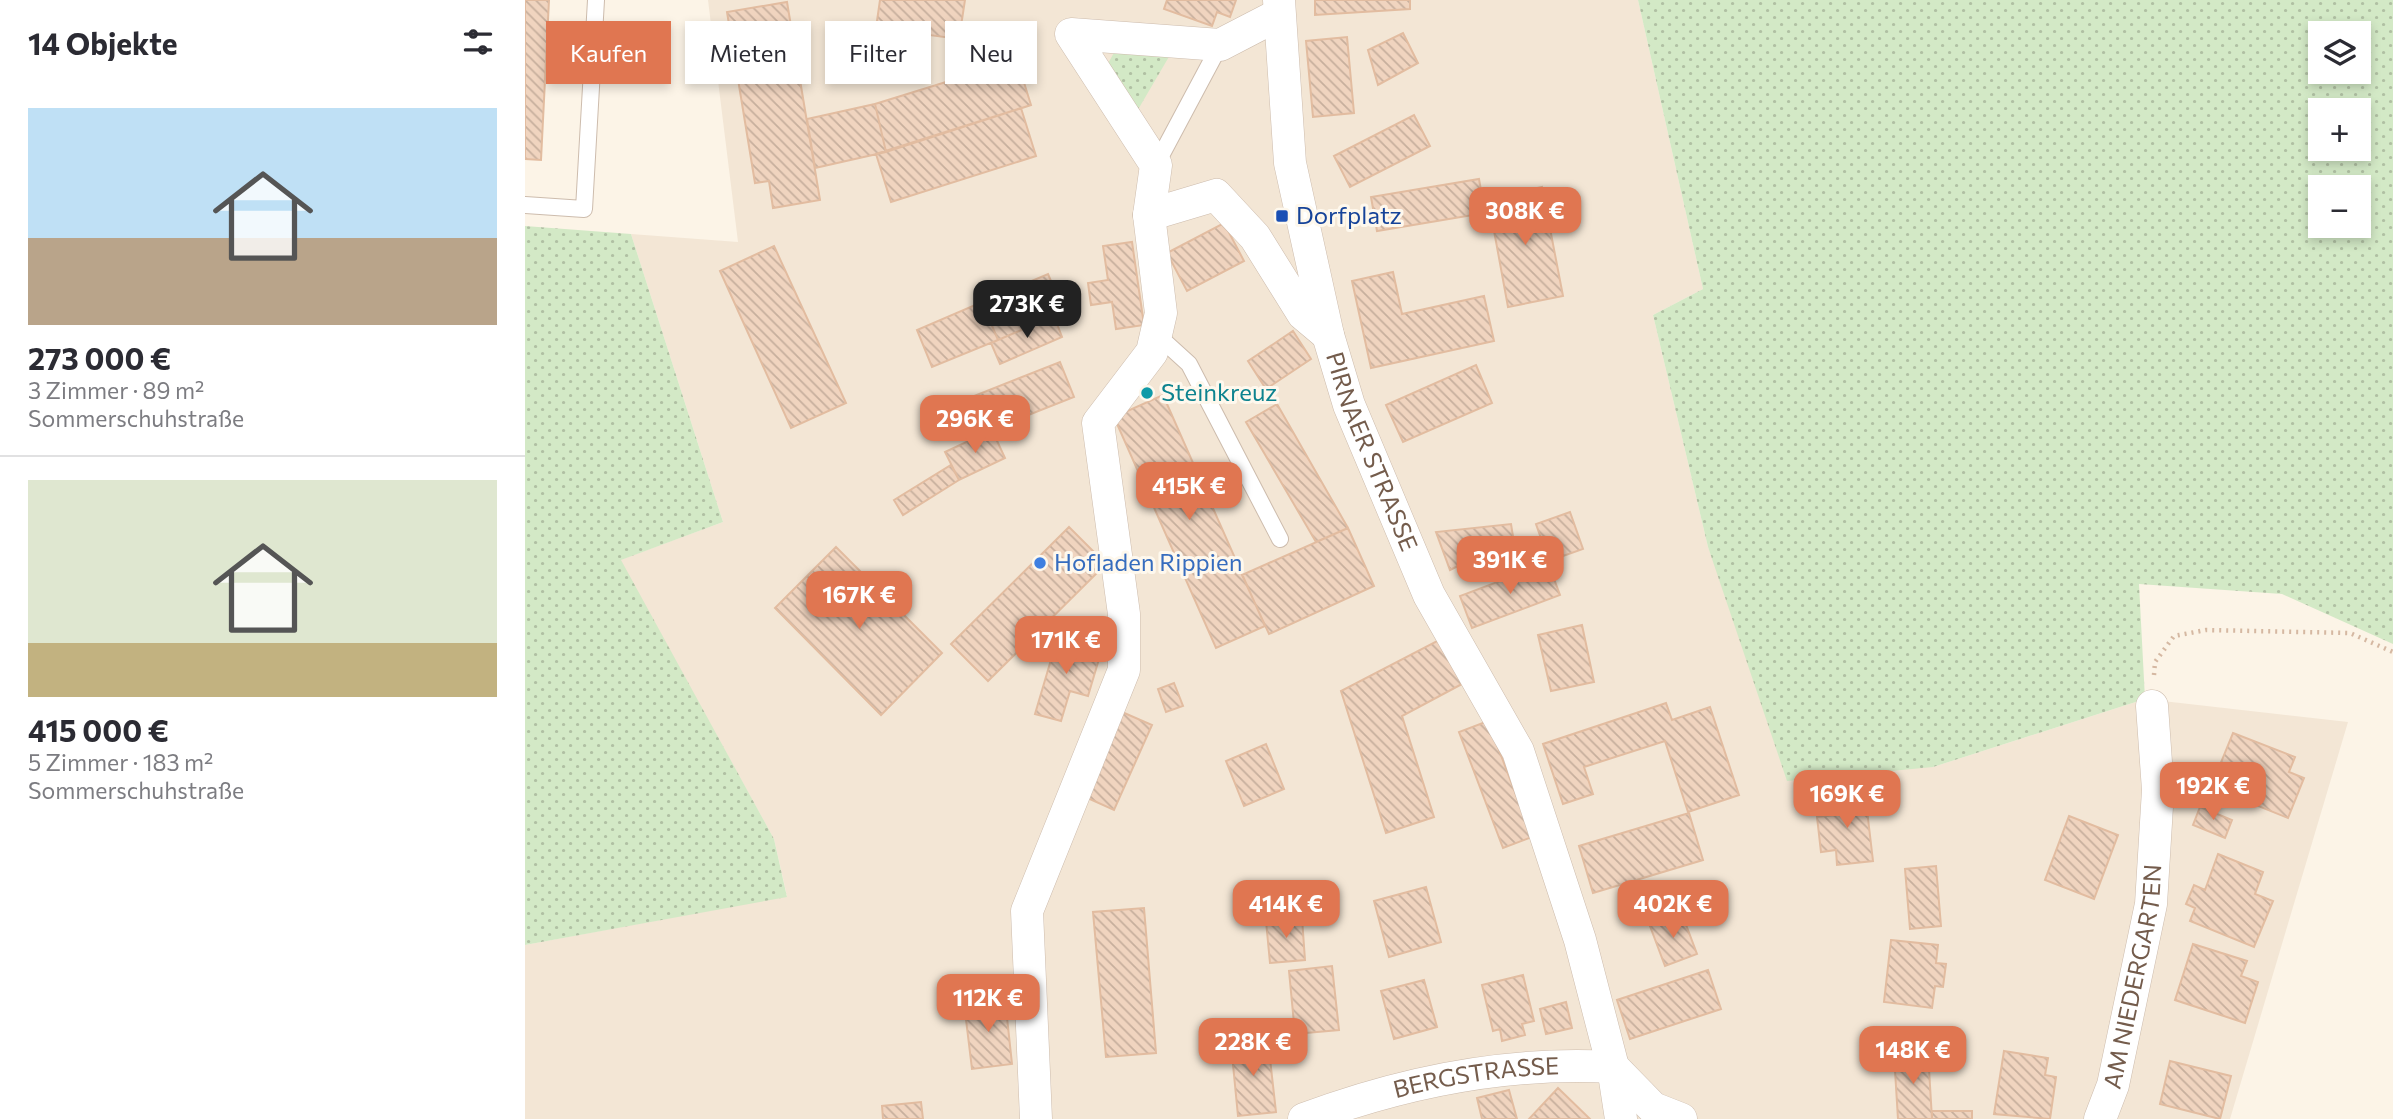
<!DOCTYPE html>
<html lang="de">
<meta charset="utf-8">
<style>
body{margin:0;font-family:Commissioner,sans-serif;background:#f7f7f7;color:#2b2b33;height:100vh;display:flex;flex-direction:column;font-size:26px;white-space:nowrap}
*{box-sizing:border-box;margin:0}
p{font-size:23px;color:#7c7c81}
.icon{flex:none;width:38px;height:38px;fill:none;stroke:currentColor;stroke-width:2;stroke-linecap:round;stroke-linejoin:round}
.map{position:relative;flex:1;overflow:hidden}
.side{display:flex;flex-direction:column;background:#fff;width:525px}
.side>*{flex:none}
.top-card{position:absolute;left:21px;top:21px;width:665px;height:63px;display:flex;gap:14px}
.tools{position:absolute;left:1783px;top:21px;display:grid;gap:14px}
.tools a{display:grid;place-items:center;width:63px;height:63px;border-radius:0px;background:#fff;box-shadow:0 4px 10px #0003;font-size:35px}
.price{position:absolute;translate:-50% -60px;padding:0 16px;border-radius:14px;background:#e07651;color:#fff;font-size:23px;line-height:46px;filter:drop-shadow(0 2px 4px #0008)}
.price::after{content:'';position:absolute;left:50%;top:42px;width:21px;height:16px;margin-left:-10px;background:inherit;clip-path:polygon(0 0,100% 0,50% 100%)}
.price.on{background:#222;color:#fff}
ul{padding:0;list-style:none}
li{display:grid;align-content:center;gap:14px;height:371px;padding:0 28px}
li+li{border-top:2px solid #e1e1e2}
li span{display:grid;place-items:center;height:217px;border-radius:0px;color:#555}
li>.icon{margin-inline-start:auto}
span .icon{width:126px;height:126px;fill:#fffc;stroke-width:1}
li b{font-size:30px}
h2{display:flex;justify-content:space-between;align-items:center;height:84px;padding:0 28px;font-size:30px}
.tag{padding:0 24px;border-radius:0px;background:#fff;box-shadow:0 4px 10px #0003;font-size:24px;line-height:63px}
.tag.on{background:#e07651;color:#fff}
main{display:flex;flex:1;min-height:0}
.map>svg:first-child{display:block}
</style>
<main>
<section class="side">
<h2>14 Objekte<svg class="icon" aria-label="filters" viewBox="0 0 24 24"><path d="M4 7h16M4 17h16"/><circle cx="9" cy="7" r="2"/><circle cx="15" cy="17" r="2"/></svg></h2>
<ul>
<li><span style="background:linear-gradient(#bfe0f5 60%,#b9a48a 0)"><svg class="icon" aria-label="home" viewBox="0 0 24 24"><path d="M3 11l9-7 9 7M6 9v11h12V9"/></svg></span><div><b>273 000 €</b><p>3 Zimmer · 89 m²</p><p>Sommerschuhstraße</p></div></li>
<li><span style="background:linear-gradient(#dfe7d0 75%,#c2b280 0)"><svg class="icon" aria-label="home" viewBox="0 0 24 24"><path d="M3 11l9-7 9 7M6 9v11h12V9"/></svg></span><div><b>415 000 €</b><p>5 Zimmer · 183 m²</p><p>Sommerschuhstraße</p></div></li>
</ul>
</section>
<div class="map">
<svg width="1868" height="1119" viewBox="0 0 1868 1119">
<defs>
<pattern id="grass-dots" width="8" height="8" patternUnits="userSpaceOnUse" patternTransform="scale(1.75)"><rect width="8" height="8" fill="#d3e9c6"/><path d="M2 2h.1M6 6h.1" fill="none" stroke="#b0c0a3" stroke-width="1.8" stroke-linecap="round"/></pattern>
<pattern id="building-back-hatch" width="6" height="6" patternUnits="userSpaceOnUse" patternTransform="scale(1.75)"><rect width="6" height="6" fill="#f0d4bf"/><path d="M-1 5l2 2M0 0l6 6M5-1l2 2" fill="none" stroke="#c7af9d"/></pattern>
</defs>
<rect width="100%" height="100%" fill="#fcf4e7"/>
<!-- residential -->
<path fill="#f3e6d5" d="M183 0H1113L1178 289 1128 315 1183 547 1198 586 1408 767 1620 699 1823 722 1705 1119H0V945L262 896 249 839 95 560 198 522 106 234 213 242Z"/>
<!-- grass -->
<path fill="url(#grass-dots)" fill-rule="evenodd" d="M1113 0H1868V644L1757 594 1614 584 1620 699 1408 767 1262 781 1183 547 1128 315 1178 289ZM1796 33H1834V72H1796ZM1796 110H1834V149H1796ZM1796 187H1834V226H1796Z
M591 49 645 55 611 113 580 69Z
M0 226 106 234 198 522 96 560 249 839 262 897 0 945Z"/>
<!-- building -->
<path fill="url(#building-back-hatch)" stroke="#e2bca0" stroke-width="2" d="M0 0H24L16 160 0 159Z
M355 0H440L434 39 351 28Z
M642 0H711L705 17 692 12 687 26 639 9Z
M790 0H885V9L790 15Z
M262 2 295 200 248 208 244 181 230 183 202 12Z
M878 33 893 63 853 85 843 50Z
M822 37 829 113 788 117 781 41Z
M492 60 506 105 361 152 350 104Z
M350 104 361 152 290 168 282 119Z
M496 108 511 156 366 202 351 154Z
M889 115 905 146 825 187 809 156Z
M954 179 960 213 852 231 846 197Z
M1017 187 1038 296 983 307 963 198Z
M699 223 719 261 662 291 642 253Z
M607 242 619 325 591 329 587 302 566 305 563 283 583 280 578 246Z
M249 246 321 403 266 428 195 271Z
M868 272 877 314 959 296 969 341 846 368 827 281Z
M523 274 539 312 473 340 457 302Z
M457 302 473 340 407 367 392 330Z
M529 316 537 337 475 364 466 343Z
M768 331 786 359 741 389 723 361Z
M535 362 549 397 463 431 449 396Z
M951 365 967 403 878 442 861 405Z
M638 395 740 626 691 648 589 417Z
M752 404 823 528 791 542 721 422Z
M467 430 480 458 434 480 420 452Z
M426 465 434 480 378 515 369 500Z
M1045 512 1058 549 1024 561 1011 524Z
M986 524 990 549 934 554 937 564 925 570 911 532Z
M544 527 581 564 463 681 426 644Z
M823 528 849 586 744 634 717 575Z
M311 547 417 653 356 715 250 608Z
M1023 563 1035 595 947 628 935 596Z
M1057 625 1069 682 1026 691 1013 635Z
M536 626 553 631 548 651 574 659 563 696 545 691 536 721 510 714Z
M914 640 937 684 877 716 909 817 861 833 816 691Z
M649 683 658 706 641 712 633 689Z
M1141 703 1147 720 1185 707 1214 795 1163 812 1140 741 1059 767 1068 794 1038 804 1018 744Z
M597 712 627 725 589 810 558 796Z
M963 721 1007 837 978 848 934 732Z
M1708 733 1770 757 1764 772 1779 778 1763 818 1686 787Z
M741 744 759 789 719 806 701 761Z
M1340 793 1348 861 1312 865 1311 850 1296 852 1292 817 1310 815 1308 797Z
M1675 807 1707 820 1700 838 1668 825Z
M1164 813 1178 860 1068 893 1054 846Z
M1544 816 1593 835 1569 899 1520 880Z
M1693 854 1738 872 1730 894 1748 901 1729 947 1665 921 1670 908 1661 904 1669 885 1680 890Z
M1411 866 1416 926 1385 929 1380 869Z
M901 887 916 942 864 957 849 901Z
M619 908 631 1053 581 1057 568 912Z
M1157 914 1172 954 1140 966 1125 926Z
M777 918 780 960 745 963 741 921Z
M1366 940 1413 945 1411 963 1421 964 1418 987 1410 986 1407 1008 1359 1002Z
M1668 944 1722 961 1716 976 1733 982 1720 1023 1650 1000Z
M807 966 814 1030 770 1034 764 971Z
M1183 970 1196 1009 1105 1039 1092 1000Z
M998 975 1009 1021 997 1024 1000 1035 977 1041 975 1029 968 1031 957 985Z
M899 980 912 1027 869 1039 856 991Z
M480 999 487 1064 447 1069 439 1003Z
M1041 1002 1047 1028 1021 1034 1015 1009Z
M743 1041 751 1112 713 1116 706 1044Z
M1479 1051 1523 1058 1520 1075 1531 1077 1525 1119 1469 1114Z
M1403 1052 1407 1119H1373L1369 1054Z
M1645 1061 1706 1076 1695 1119 1635 1104Z
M1033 1088 1065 1119H1004Z
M984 1090 992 1119H957L952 1098Z
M396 1102 398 1119H358L357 1106Z
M1407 1111H1447V1119H1407Z"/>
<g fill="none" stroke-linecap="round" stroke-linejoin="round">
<!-- lane casing -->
<g stroke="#cdbcad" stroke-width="18">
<path id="lane" d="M631 165 695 45
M0 205 59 209 71 0
M631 334 664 364 755 539"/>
</g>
<!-- street casing -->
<g stroke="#cdbcad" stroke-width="33">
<g id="street">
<path id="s1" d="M754 0 765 163 803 335 824 405 904 595 993 751 1055 940 1088 1067 1096 1119"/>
<path d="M624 215 691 195 730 237 778 314 803 335"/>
<path d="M1088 1067 1128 1108 1156 1119"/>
<path d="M511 1119 502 911 599 670V614L573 423 627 352 636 313 624 215 631 165 546 34 695 45 753 15"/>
<path id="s2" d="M779 1119C878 1082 983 1061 1088 1067"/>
<path id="s3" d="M1575 1119 1588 1085 1626 904 1633 790 1627 706"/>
</g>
</g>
<!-- path -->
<path stroke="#d5b8a2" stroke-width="4.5" stroke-dasharray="2 5" stroke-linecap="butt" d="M1629 675 1630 662 1649 636 1681 630 1825 633 1868 652"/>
<!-- lane -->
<use href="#lane" stroke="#fff" stroke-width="16"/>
<!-- street -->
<use href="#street" stroke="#fff" stroke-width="32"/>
</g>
<!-- markers -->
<rect fill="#1a4fb4" stroke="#fef8ed" stroke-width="2.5" x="750" y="209" width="14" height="14" rx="3.5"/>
<circle fill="#0f9aa8" stroke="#fef8ed" stroke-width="2.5" cx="622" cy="393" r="7"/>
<circle fill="#3f7fe0" stroke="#fef8ed" stroke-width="2.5" cx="515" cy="563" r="7"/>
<g text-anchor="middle" stroke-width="6" stroke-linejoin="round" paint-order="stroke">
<!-- transit labels -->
<g font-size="24" fill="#164399" stroke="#fef8ed" text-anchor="start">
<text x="771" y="224">Dorfplatz</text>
</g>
<!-- culture labels -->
<g font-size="24" fill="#0d838f" stroke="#fef8ed" text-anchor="start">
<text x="636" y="401">Steinkreuz</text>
</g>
<!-- street labels -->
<g font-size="24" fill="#745c4c" stroke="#fef8ed">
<text dy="8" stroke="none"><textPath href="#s1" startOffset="464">PIRNAER STRASSE</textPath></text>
<text dy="8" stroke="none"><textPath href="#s3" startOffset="147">AM NIEDERGARTEN</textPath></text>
<text dy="8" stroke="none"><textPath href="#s2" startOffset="178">BERGSTRASSE</textPath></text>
</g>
<!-- shop labels -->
<g font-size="24" fill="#366cbe" stroke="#fef8ed" text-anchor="start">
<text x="529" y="571">Hofladen Rippien</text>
</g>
</g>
</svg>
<div class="tools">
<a><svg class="icon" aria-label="layers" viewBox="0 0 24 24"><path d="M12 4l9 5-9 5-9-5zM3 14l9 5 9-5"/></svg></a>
<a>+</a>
<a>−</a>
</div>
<b class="price" style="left:1000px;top:247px">308K €</b>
<b class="price on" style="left:502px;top:340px">273K €</b>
<b class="price" style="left:450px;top:455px">296K €</b>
<b class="price" style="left:664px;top:522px">415K €</b>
<b class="price" style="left:985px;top:596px">391K €</b>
<b class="price" style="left:334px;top:631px">167K €</b>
<b class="price" style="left:541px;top:676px">171K €</b>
<b class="price" style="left:1688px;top:822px">192K €</b>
<b class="price" style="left:1322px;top:830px">169K €</b>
<b class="price" style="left:761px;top:940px">414K €</b>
<b class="price" style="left:1148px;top:940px">402K €</b>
<b class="price" style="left:463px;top:1034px">112K €</b>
<b class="price" style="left:728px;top:1078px">228K €</b>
<b class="price" style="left:1388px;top:1086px">148K €</b>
<div class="top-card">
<a class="tag on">Kaufen</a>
<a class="tag">Mieten</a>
<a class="tag">Filter</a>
<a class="tag">Neu</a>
</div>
</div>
</main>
